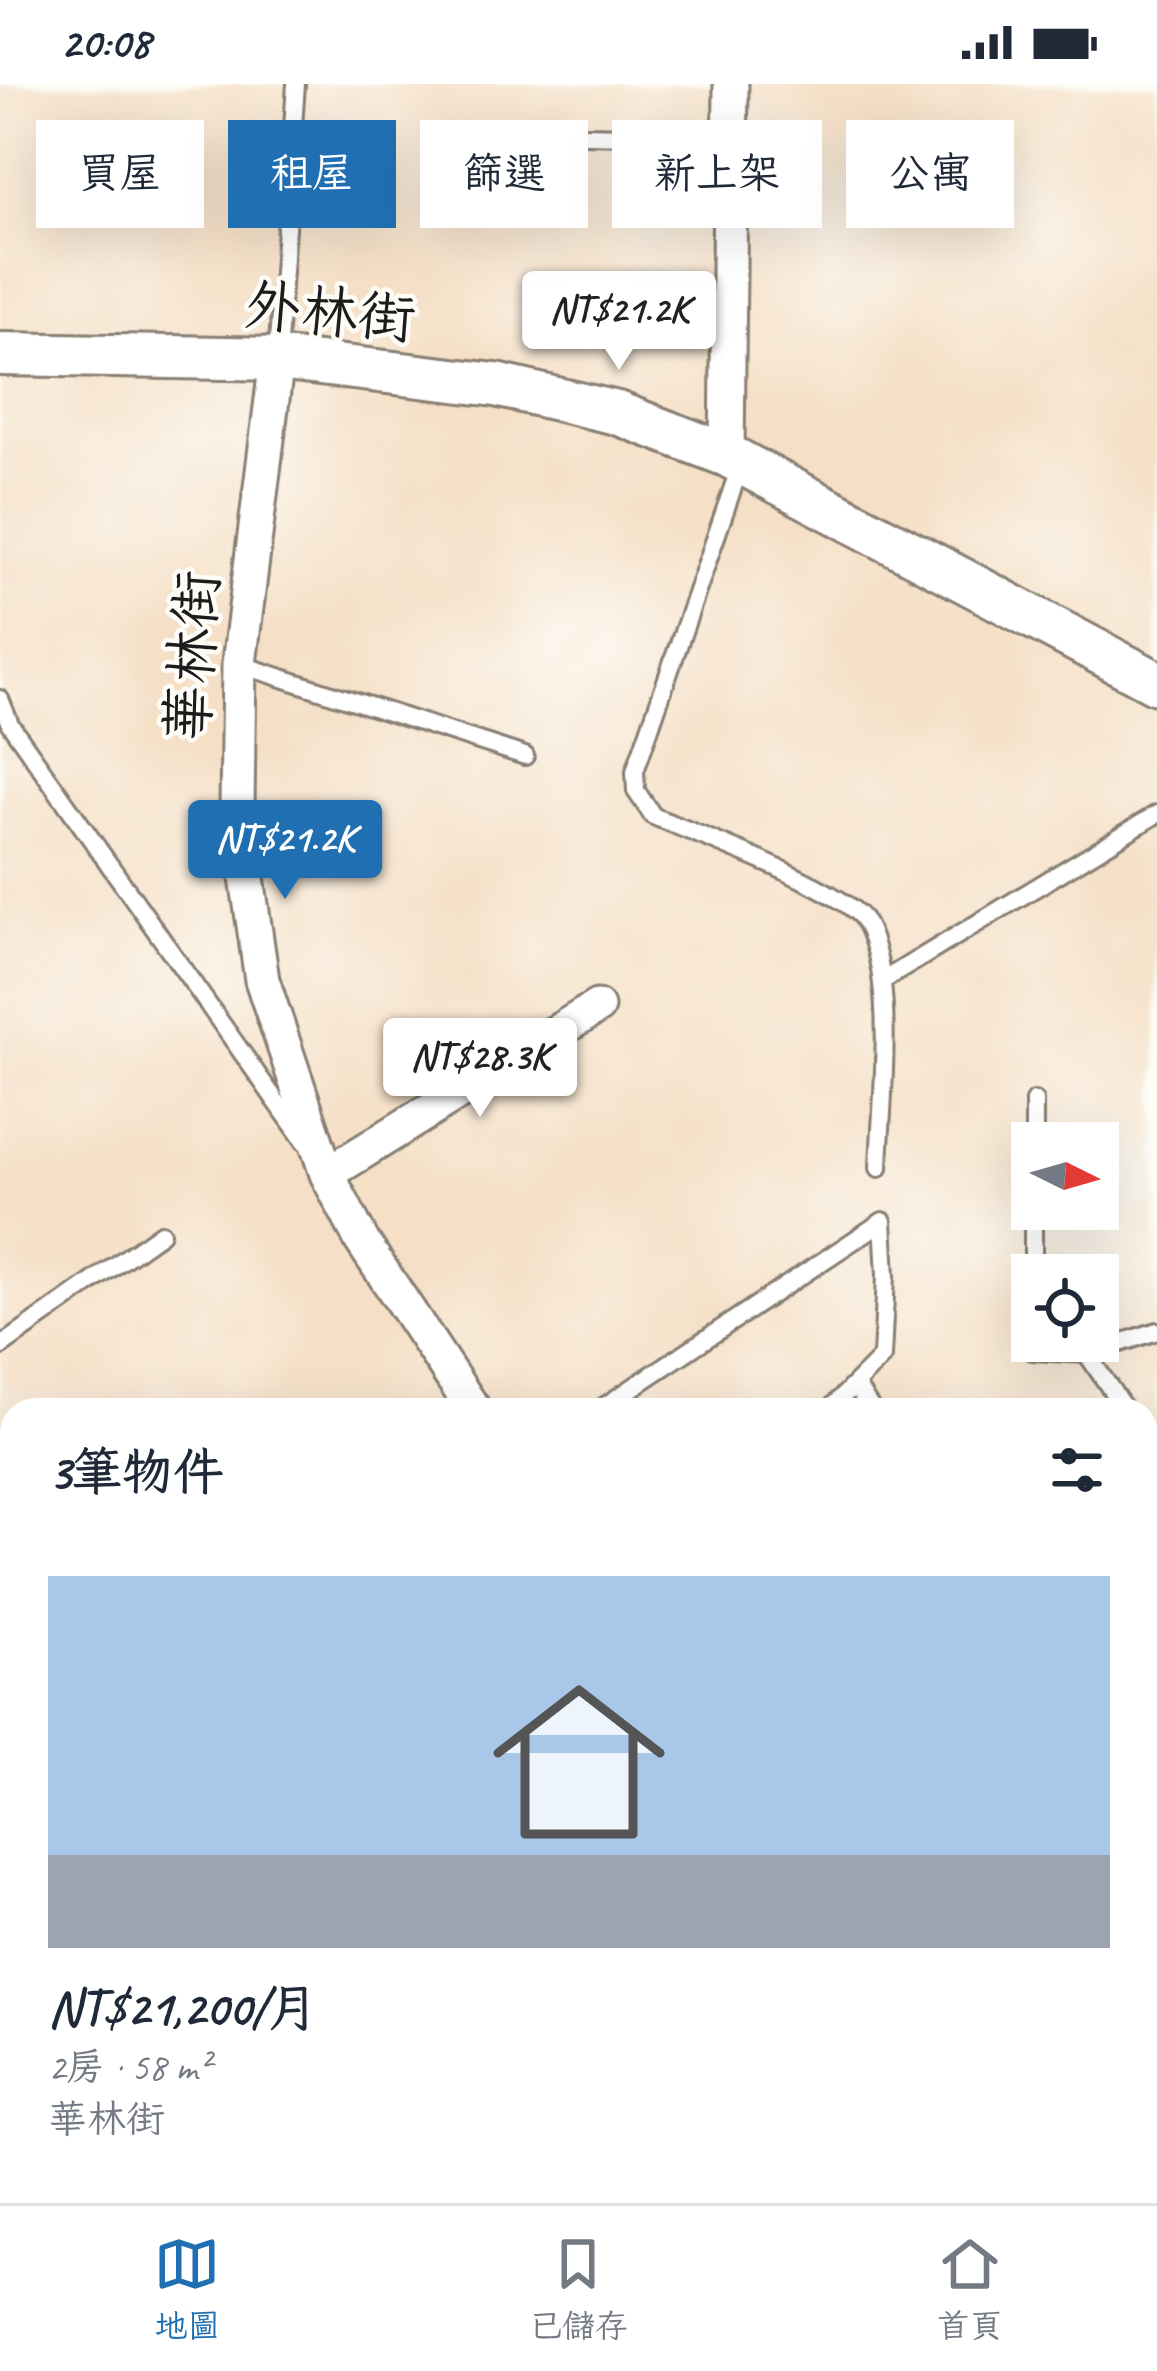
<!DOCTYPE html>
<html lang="zh-TW">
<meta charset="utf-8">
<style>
body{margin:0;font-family:Caveat,"LXGW WenKai TC",sans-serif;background:#f6f6f7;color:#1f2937;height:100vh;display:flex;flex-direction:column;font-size:45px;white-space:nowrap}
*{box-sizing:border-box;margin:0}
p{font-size:39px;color:#747a83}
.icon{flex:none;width:66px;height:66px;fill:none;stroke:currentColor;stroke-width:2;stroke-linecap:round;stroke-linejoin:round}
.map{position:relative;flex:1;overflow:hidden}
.drawer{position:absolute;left:0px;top:1314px;width:1158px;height:807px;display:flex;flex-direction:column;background:#fff;border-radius:36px 36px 0 0;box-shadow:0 12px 48px #0002}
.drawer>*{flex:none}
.banner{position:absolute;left:36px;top:36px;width:1086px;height:108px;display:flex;gap:24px}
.needle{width:78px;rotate:95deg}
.buttons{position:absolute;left:1011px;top:1038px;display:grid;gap:24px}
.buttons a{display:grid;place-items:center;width:108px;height:108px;border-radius:0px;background:#fff;box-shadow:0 12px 48px #0002;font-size:60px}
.price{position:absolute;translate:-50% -102px;padding:0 27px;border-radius:12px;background:#fff;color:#222;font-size:39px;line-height:78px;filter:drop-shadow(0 3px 6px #0008)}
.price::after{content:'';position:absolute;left:50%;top:72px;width:36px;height:27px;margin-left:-18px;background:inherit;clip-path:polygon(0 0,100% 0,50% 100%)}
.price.current{background:#1f6fb2;color:#fff}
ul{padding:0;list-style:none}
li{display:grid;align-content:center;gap:24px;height:636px;padding:0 48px}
li span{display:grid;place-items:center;height:372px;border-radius:0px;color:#555}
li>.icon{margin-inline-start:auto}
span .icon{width:216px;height:216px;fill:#fffc;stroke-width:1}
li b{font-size:51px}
h2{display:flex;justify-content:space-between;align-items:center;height:144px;padding:0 48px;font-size:51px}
.tag{padding:0 42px;border-radius:0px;background:#fff;box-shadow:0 12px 48px #0002;font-size:42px;line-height:108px}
.tag.current{background:#1f6fb2;color:#fff}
.status{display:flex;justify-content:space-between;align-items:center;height:84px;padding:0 60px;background:#fff;direction:ltr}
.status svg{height:33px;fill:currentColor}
.dock{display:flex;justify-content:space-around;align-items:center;height:168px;border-top:3px solid #e0e1e3;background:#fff;font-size:33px;color:#747a83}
.dock a{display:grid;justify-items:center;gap:6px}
.dock .current{color:#1f6fb2}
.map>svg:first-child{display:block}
</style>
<div class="status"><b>20:08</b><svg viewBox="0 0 49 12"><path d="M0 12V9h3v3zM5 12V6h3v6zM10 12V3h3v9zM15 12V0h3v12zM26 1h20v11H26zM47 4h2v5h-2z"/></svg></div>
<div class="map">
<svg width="1157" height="2119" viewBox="0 0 1157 2119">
<rect width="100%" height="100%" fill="#fdfcf7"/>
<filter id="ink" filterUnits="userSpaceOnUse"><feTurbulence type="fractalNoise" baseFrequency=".00833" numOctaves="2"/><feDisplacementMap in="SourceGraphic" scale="24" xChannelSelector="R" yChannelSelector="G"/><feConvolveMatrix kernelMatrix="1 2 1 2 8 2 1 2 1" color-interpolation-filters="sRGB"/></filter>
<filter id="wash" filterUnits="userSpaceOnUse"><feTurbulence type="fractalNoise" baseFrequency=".004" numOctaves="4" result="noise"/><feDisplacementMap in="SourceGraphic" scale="48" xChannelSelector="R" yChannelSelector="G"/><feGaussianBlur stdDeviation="2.7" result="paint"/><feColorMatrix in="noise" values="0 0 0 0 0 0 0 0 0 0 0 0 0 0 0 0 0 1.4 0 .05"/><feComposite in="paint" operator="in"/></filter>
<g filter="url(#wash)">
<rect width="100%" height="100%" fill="#f5e0c7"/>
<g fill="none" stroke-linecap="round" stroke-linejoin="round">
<!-- stream -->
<path stroke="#5fc8da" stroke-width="10" d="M0 1544 12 1558
M1033 2109H1037"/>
</g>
</g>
<g filter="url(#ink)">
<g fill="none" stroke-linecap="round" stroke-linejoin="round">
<!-- service casing -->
<g stroke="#887e72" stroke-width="22">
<path id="service" d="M479 49 731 54
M277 274 296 0
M741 380 635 687 636 707 653 732C693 749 848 806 865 838 897 896 881 1018 879 1084
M239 580 525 672
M0 615 10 640 305 1058
M884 896 1157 730
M1034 1059V1017
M1033 1191V1125
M1032 1257V1267L1087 1270 1157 1247
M0 1263 161 1149
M1087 1270 1125 1326
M855 1300 872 1326
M599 1326 883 1137 886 1192 882 1273 829 1326
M1146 1358 1157 1374
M0 1415 12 1429
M1146 1531 1157 1524
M1146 1726 1157 1744
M1146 1892 1157 1884
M1146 2056 1150 2068V2119"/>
</g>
<!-- minor casing -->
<g stroke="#887e72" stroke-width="39">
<path id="minor" d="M277 275 239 580 237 725 262 896 327 1090 362 1157 474 1326
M727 371 731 0
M327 1090 597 923
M460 2109V2119"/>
</g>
<!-- tertiary casing -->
<g stroke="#887e72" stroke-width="48">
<path id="tertiary" d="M0 270 277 275 496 301 617 329 727 371 1157 599"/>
</g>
<!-- secondary casing -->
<g stroke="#887e72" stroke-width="51">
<path id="secondary" d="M1146 1568 1157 1567
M223 2119 245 2109"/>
</g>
<!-- service -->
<use href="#service" stroke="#fff" stroke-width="16"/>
<!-- minor -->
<use href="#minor" stroke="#fff" stroke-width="33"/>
<!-- tertiary -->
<use href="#tertiary" stroke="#fff" stroke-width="42"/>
<!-- secondary -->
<use href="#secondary" stroke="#fff" stroke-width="45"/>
</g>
</g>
<g text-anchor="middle" stroke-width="9" stroke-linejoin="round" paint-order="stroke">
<!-- street labels -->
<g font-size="57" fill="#1c1c1c" stroke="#fdfcf7">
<text transform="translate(330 227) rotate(5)" y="20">外林街</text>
<text transform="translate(191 572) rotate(-86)" y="20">華林街</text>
</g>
</g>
</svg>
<div class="buttons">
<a><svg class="needle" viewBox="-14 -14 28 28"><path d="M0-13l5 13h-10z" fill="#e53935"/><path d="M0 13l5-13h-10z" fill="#747a83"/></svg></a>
<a><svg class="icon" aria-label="locate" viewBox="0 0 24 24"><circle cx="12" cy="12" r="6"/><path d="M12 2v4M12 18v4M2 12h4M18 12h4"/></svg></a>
</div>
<b class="price" style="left:619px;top:289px">NT$21.2K</b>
<b class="price current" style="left:285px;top:818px">NT$21.2K</b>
<b class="price" style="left:480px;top:1036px">NT$28.3K</b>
<div class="banner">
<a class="tag">買屋</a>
<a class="tag current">租屋</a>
<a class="tag">篩選</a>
<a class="tag">新上架</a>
<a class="tag">公寓</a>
</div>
<section class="drawer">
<h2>3筆物件<svg class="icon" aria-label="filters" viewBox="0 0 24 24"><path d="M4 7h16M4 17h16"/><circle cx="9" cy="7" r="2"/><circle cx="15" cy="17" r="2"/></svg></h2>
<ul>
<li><span style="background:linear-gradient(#a9c7e8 75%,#9aa5b1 0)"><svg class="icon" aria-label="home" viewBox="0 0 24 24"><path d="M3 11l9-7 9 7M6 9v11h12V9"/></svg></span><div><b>NT$21,200/月</b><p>2房 · 58 m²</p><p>華林街</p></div></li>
</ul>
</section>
</div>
<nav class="dock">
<a class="current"><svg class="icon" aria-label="map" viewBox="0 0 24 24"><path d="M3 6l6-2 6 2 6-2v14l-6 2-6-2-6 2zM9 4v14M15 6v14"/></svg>地圖</a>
<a><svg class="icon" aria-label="saved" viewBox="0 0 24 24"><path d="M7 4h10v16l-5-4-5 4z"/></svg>已儲存</a>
<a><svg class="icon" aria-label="home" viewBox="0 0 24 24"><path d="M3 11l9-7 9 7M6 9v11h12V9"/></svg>首頁</a>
</nav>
